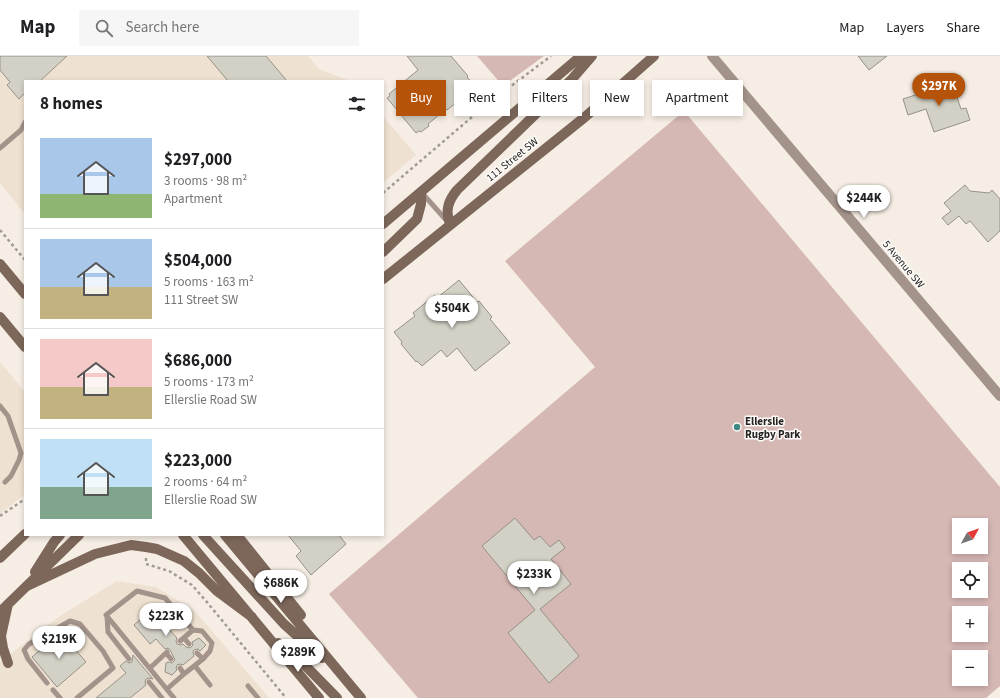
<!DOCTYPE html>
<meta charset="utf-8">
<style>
body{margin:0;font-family:"Source Sans 3",sans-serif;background:#f6f6f6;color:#202124;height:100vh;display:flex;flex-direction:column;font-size:15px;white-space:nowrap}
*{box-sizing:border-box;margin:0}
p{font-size:13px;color:#757577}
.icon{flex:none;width:22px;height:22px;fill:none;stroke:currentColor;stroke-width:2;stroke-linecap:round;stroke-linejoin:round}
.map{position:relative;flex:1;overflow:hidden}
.side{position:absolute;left:24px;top:24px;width:360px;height:456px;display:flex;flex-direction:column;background:#fff;border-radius:0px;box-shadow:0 2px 6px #0003}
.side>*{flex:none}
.banner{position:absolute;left:396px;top:24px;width:380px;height:36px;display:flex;gap:8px}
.needle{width:26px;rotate:50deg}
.controls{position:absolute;left:952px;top:462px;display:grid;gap:8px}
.controls a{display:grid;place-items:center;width:36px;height:36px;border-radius:0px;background:#fff;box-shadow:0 2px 6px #0003;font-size:20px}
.price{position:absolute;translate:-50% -34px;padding:0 9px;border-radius:14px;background:#fff;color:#222;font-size:13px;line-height:26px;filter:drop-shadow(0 1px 2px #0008)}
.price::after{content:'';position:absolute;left:50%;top:24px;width:12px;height:9px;margin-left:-6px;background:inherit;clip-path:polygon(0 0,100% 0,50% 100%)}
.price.on{background:#b45309;color:#fff}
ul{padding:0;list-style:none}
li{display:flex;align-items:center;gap:12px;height:100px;padding:0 16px}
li+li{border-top:1px solid #e0e0e0}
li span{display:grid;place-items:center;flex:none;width:112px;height:80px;border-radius:0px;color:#555}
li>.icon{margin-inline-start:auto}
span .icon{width:48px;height:48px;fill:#fffc;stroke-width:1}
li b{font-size:17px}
h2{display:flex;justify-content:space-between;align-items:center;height:48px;padding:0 16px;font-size:17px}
.tag{padding:0 14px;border-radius:0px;background:#fff;box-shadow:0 2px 6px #0003;font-size:14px;line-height:36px}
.tag.on{background:#b45309;color:#fff}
header{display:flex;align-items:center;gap:24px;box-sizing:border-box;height:56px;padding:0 20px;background:#fff;border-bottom:1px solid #e0e0e0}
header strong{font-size:19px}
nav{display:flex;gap:22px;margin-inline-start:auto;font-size:14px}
.search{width:280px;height:36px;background:#f6f6f6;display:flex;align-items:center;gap:10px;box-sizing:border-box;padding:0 14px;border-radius:0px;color:#757577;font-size:15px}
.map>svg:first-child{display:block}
</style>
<header>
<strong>Map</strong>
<div class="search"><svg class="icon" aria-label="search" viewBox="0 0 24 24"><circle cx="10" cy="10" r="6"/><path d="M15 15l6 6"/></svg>Search here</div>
<nav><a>Map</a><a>Layers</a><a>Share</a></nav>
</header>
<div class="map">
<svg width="1000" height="642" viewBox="0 0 1000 642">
<rect width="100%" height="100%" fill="#f6eee4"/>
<!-- built -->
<path fill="#eee1d1" d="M0 0H308L319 13 350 25H25V158L0 127Z
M383 60 416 99 383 127Z
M0 306 25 336V438L0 458Z
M117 525 156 531 195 555 269 642H0V606L60 560Z"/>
<!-- green -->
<path fill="#d5b7b4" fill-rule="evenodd" d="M477 0H544L503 30Z
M684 55 1000 431V630L986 642H418L329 538 595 311 505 205ZM959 469H981V491H959ZM959 513H981V535H959ZM959 557H981V579H959ZM959 601H981V623H959Z"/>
<!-- building -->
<path fill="#d3d0c5" stroke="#959288" d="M0 0H67L40 25H25V37L19 43 7 29 10 26 0 14Z
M207 0H266L287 25H228Z
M407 0H451L468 20 467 21 473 28 467 33 468 35 460 41 461 43 447 54 446 53 428 68 429 70 421 76 419 75 416 77 387 42 390 40 389 38 418 14Z
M858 0H887L869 14Z
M952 27 961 53 966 52 970 64 934 76 926 53 908 59 903 43Z
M965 129 970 135 989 137 992 134 1000 143V175L988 186 970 165 966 168 959 160 948 169 942 162 951 155 944 147Z
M459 224 477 246 479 245 492 261 490 263 510 287 475 315 457 292 447 301 441 294 422 310 417 305 416 306 401 288 402 286 394 276 415 260 413 257 435 239 437 242Z
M515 462 534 484 540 480 550 491 559 484 565 492 551 503 571 528 540 553 579 600 549 627 508 577 535 554 482 490Z
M288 479H339L346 488 311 519 296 500 301 495Z
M159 547 176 565 168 572 177 582 176 585 177 588 180 589 183 588 186 591 190 592 193 589 192 586 199 582 206 589 200 595 198 593 194 594 193 596 194 600 183 609 180 608 177 609 176 612 177 614 172 619 165 616 166 607 168 606 172 607 175 604 170 594 168 592 165 593 156 583 150 588 134 569Z
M61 577 86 606 57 631 32 601Z
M133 599 153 623 149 622 146 623 145 626 146 629 130 642H96L126 617 120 610 126 605 129 607 132 606Z"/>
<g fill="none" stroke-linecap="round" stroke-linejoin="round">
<!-- path -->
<path stroke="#a19b94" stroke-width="2.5" stroke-dasharray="3 3" stroke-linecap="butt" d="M383 137 486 49 551 0
M0 174 25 204
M0 460 25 443
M146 502V508L169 515 192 529 206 545 286 642"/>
<!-- service -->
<path stroke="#a3938b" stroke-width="5" d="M0 92 21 74 25 66
M422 137 447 165
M0 350 8 360 21 397 19 404 11 420 5 426
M107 560 108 576 129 603
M184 582 189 588
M180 585 193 574
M166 597 171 603
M195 610 210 629
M150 612 167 596
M180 612 184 618 203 603 197 597
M149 626 162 642
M47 627 28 603 24 594 29 588 70 565 80 568 103 595 113 612 77 642
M248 630 258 642
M167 633 184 618
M53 634 60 642
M174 642 106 559 137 535 165 542 193 574 202 575 212 587 210 595 203 603"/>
<!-- minor -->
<path stroke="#a3938b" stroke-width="10" d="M712 0 1000 340"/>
<!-- secondary -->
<path stroke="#7d675b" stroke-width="10" d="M383 168 581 0
M450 168C445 155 448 145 457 134L572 23 592 0
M383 196 417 163 421 148V136
M0 208 25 238
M383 223 585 61 654 0
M0 261 25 291
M183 479 319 642
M203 479 284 568 322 602
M225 479 361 642
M237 479 301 559
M0 502 25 478
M35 516 54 486 60 479
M27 530 95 498 131 489 146 491 157 493 184 505 199 517 217 535 252 561
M0 556 79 479
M278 587 293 597 337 642
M8 607 3 592 1 580 8 548"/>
</g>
<!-- markers -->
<circle fill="#408882" stroke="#fefcfa" stroke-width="1.5" cx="737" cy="371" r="4"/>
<g text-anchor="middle" stroke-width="3" stroke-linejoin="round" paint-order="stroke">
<!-- street labels -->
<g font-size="11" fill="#25221f" stroke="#fefcfa">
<text transform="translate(512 103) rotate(-39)" y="4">111 Street SW</text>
<text transform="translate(904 208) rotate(50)" y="4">5 Avenue SW</text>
</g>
<!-- poi labels -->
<g font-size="11" font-weight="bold" fill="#25221f" stroke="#fefcfa" text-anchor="start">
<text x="745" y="369">Ellerslie<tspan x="745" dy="13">Rugby Park</tspan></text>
</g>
</g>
</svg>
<div class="controls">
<a><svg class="needle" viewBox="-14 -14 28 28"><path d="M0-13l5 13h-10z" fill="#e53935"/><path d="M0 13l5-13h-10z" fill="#757577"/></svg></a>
<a><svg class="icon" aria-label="locate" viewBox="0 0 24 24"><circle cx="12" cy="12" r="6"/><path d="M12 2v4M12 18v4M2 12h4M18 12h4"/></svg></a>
<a>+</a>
<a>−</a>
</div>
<b class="price on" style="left:939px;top:51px">$297K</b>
<b class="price" style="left:864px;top:163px">$244K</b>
<b class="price" style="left:452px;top:273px">$504K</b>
<b class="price" style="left:534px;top:539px">$233K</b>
<b class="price" style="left:281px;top:548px">$686K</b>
<b class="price" style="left:166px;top:581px">$223K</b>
<b class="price" style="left:59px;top:604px">$219K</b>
<b class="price" style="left:298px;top:617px">$289K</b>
<div class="banner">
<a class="tag on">Buy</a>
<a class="tag">Rent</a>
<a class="tag">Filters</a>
<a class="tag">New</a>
<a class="tag">Apartment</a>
</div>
<section class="side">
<h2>8 homes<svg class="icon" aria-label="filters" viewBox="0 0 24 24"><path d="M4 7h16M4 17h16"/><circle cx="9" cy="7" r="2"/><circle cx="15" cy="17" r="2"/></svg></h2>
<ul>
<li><span style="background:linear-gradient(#a9c7e8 70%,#8fb573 0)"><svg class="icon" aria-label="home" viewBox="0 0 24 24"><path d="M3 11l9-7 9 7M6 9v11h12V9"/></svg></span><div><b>$297,000</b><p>3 rooms · 98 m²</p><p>Apartment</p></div></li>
<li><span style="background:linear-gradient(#a9c7e8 60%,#c2b280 0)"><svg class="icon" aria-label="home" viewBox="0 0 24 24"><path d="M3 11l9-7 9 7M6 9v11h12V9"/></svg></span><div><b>$504,000</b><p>5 rooms · 163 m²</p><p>111 Street SW</p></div></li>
<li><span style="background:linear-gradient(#f6c9c9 60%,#c2b280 0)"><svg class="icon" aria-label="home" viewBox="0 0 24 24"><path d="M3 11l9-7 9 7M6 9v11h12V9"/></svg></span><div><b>$686,000</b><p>5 rooms · 173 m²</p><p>Ellerslie Road SW</p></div></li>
<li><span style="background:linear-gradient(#bfe0f5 60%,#7fa58c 0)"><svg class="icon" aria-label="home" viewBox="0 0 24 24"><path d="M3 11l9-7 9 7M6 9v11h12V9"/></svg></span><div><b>$223,000</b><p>2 rooms · 64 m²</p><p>Ellerslie Road SW</p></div></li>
</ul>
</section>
</div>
